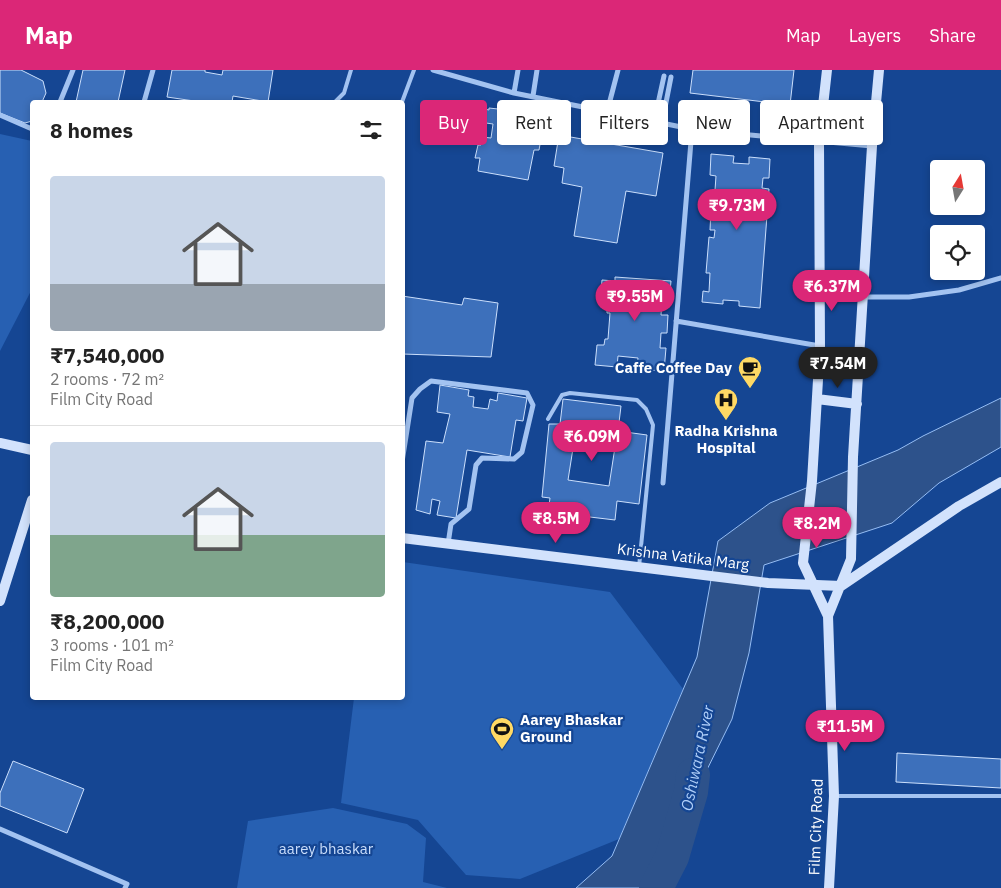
<!DOCTYPE html>
<meta charset="utf-8">
<style>
body{margin:0;font-family:"IBM Plex Sans",sans-serif;background:#f6f6f6;color:#222;height:100vh;display:flex;flex-direction:column;font-size:19px;white-space:nowrap}
*{box-sizing:border-box;margin:0}
p{font-size:16px;color:#767676}
.icon{flex:none;width:28px;height:28px;fill:none;stroke:currentColor;stroke-width:2;stroke-linecap:round;stroke-linejoin:round}
.map{position:relative;flex:1;overflow:hidden}
.side{position:absolute;left:30px;top:30px;width:375px;height:600px;display:flex;flex-direction:column;background:#fff;border-radius:5px;box-shadow:0 2px 8px #0003}
.side>*{flex:none}
.guide{position:absolute;left:420px;top:30px;width:475px;height:45px;display:flex;gap:10px}
.needle{width:32px;rotate:11deg}
.buttons{position:absolute;left:930px;top:90px;display:grid;gap:10px}
.buttons a{display:grid;place-items:center;width:55px;height:55px;border-radius:5px;background:#fff;box-shadow:0 2px 8px #0003;font-size:25px}
.price{position:absolute;translate:-50% -42px;padding:0 11px;border-radius:18px;background:#db2777;color:#fff;font-size:16px;line-height:32px;filter:drop-shadow(0 1px 2px #0008)}
.price::after{content:'';position:absolute;left:50%;top:30px;width:15px;height:11px;margin-left:-8px;background:inherit;clip-path:polygon(0 0,100% 0,50% 100%)}
.price.on{background:#222;color:#fff}
ul{padding:0;list-style:none}
li{display:grid;align-content:center;gap:10px;height:265px;padding:0 20px}
li+li{border-top:1px solid #e0e0e0}
li span{display:grid;place-items:center;height:155px;border-radius:5px;color:#555}
li>.icon{margin-inline-start:auto}
span .icon{width:90px;height:90px;fill:#fffc;stroke-width:1}
li b{font-size:21px}
h2{display:flex;justify-content:space-between;align-items:center;height:60px;padding:0 20px;font-size:21px}
.pill{padding:0 18px;border-radius:5px;background:#fff;box-shadow:0 2px 8px #0003;font-size:18px;line-height:45px}
.pill.on{background:#db2777;color:#fff}
header{display:flex;align-items:center;gap:30px;box-sizing:border-box;height:70px;padding:0 25px;background:#db2777;color:#fff}
header strong{font-size:24px}
nav{display:flex;gap:28px;margin-inline-start:auto;font-size:18px}
.map>svg:first-child{display:block}
</style>
<header>
<strong>Map</strong>
<nav><a>Map</a><a>Layers</a><a>Share</a></nav>
</header>
<div class="map">
<svg width="1001" height="818" viewBox="0 0 1001 818">
<rect width="100%" height="100%" fill="#154693"/>
<!-- green -->
<path fill="#2760b2" d="M0 64 32 71V219L0 281Z
M403 492 610 522 683 619 619 769 520 809 466 805 418 750 341 733 354 628H402Z
M333 738 407 754 426 768 423 812 447 818H237L248 751Z"/>
<!-- water -->
<path fill="#2d528b" stroke="#95bdf4" d="M1001 328V377L939 413 892 453 764 495 749 583 732 649 651 813 647 818H576L612 786 697 587 718 471 770 433 898 380 923 366Z"/>
<g fill="none" stroke-linecap="round" stroke-linejoin="round">
<!-- river -->
<path stroke="#2d528b" stroke-width="34" d="M656 818 672 787 691 722 693 705"/>
</g>
<!-- building -->
<path fill="#3d70bb" stroke="#cbdffc" fill-rule="evenodd" d="M0 0H21L43 11 46 23 42 32H32V51L25 53 0 43Z
M83 0H125L118 32H76Z
M172 0H205V2L222 5 223 0H273L268 32 233 26 232 32H201L167 27Z
M693 0H794L790 35 690 23Z
M479 38 489 40V38L498 39V38H502V42L512 44 511 51 523 53 525 42 545 46 539 80H534L528 110 478 101 480 88H475L478 75H481L482 67 491 68 493 54 486 53 485 64 479 62 477 69 474 68Z
M559 65 663 83 656 126 626 121 617 173 574 166 582 117 562 113 564 98 554 96Z
M711 84 734 86 733 93 749 94V87L770 89 769 108H763L762 118 769 119 760 238 739 236V231L723 230V234L702 232 703 221 709 222 710 203H706L709 167 714 168 715 160H710L712 120H715L716 106 710 105Z
M615 207 671 211 669 232 662 231 661 245H668L667 263H661L660 278H666L664 301 637 299 638 288 618 286 617 297 595 295 597 275H604L605 269H608L610 243H607V235H600L602 210 615 211Z
M402 226 462 235 464 228 498 233 491 287 402 284Z
M440 315 469 320 468 326 474 327 473 337 488 339 490 329 497 331 498 323 527 328 523 351 516 350 510 387 467 380 456 448 437 445 440 431 432 429 430 444 416 440 426 371 443 373 450 344 437 342Z
M563 329 621 336 618 361 647 365 639 434 617 431 615 450 548 442 550 428 542 427 549 354H560ZM574 372 615 377 609 416 568 410Z
M897 683 1001 689V718L896 712Z
M13 691 84 719 67 763 0 736V723Z"/>
<g fill="none" stroke-linecap="round" stroke-linejoin="round">
<!-- lane -->
<path stroke="#a3c3f1" stroke-width="4" d="M335 32 344 23 351 0
M402 32 414 0
M548 349 562 325 570 323 637 330 646 339 653 355 639 497
M836 726H1001"/>
<!-- street -->
<path stroke="#a3c3f1" stroke-width="5" d="M433 0 514 23 696 60 872 76
M514 23 518 0
M533 26 537 0
M60 32 73 0
M144 32 153 0
M607 42 618 0
M0 45 32 59
M654 52 664 6
M662 53 671 7
M864 227H909L959 220 1001 208
M676 251 820 276
M402 392 412 328 420 319 431 311 527 323 533 335 522 382 514 389 482 388 476 395 469 439 451 454 448 474
M663 413 692 59
M0 759 127 814 125 818"/>
<!-- secondary -->
<path stroke="#d2e2fc" stroke-width="10" d="M827 0 819 72 820 276 812 411 803 493 828 546 834 726 829 818
M817 329 857 334
M0 373 32 380
M402 468 768 513 841 516 959 436 1001 412
M0 531 32 430
M828 546 851 489 853 387 872 76 879 0"/>
</g>
<!-- icons -->
<defs>
<g id="cafe-pin" transform="scale(1.25)"><path d="M0 17L-7.5 6A9.5 9.5 0 1 1 7.5 6Z" fill="#ffd964" stroke="#154693"/><path d="M-5.5-4.5H6V0H3Q3 3.5 0 3.5H-2.5Q-5.5 3.5-5.5 0ZM3-3.2v2h1.7v-2ZM-6 4.5H4V6H-6Z" fill="#111"/></g>
<g id="hospital-pin" transform="scale(1.25)"><path d="M0 17L-7.5 6A9.5 9.5 0 1 1 7.5 6Z" fill="#ffd964" stroke="#154693"/><path d="M-5-5h3v3.5h4V-5h3V5h-3V1.5h-4V5h-3Z" fill="#111"/></g>
<g id="stadium-pin" transform="scale(1.25)"><path d="M0 17L-7.5 6A9.5 9.5 0 1 1 7.5 6Z" fill="#ffd964" stroke="#154693"/><path d="M0-5a6.5 5 0 1 0 0 10a6.5 5 0 1 0 0-10ZM-3.5-1.8h7v3.6h-7Z" fill="#111"/></g>
</defs>
<g fill-rule="evenodd">
<use href="#cafe-pin" x="750" y="298"/>
<use href="#hospital-pin" x="726" y="330"/>
<use href="#stadium-pin" x="502" y="659"/>
</g>
<g text-anchor="middle" stroke-width="4.5" stroke-linejoin="round" paint-order="stroke">
<!-- poi labels -->
<g font-size="15" font-weight="bold" fill="#fff" stroke="#154693" text-anchor="end">
<text x="732" y="303">Caffe Coffee Day</text>
<text x="726" y="366" text-anchor="middle">Radha Krishna<tspan x="726" dy="17">Hospital</tspan></text>
<text x="520" y="655" text-anchor="start">Aarey Bhaskar<tspan x="520" dy="17">Ground</tspan></text>
</g>
<!-- street labels -->
<g font-size="15" fill="#fff" stroke="#154693">
<text transform="translate(683 487) rotate(7)" y="5">Krishna Vatika Marg</text>
<text transform="translate(816 757) rotate(-88)" y="5">Film City Road</text>
</g>
<!-- park labels -->
<g font-size="15" fill="#cbdffc" stroke="#154693">
<text x="326" y="784">aarey bhaskar</text>
</g>
<!-- water labels -->
<g font-size="16" font-style="italic" fill="#afcef8" stroke="#154693">
<text transform="translate(697 688) rotate(-78)" y="6">Oshiwara River</text>
</g>
</g>
</svg>
<div class="buttons">
<a><svg class="needle" viewBox="-14 -14 28 28"><path d="M0-13l5 13h-10z" fill="#e53935"/><path d="M0 13l5-13h-10z" fill="#767676"/></svg></a>
<a><svg class="icon" aria-label="locate" viewBox="0 0 24 24"><circle cx="12" cy="12" r="6"/><path d="M12 2v4M12 18v4M2 12h4M18 12h4"/></svg></a>
</div>
<b class="price" style="left:737px;top:161px">₹9.73M</b>
<b class="price" style="left:832px;top:242px">₹6.37M</b>
<b class="price" style="left:635px;top:252px">₹9.55M</b>
<b class="price on" style="left:838px;top:319px">₹7.54M</b>
<b class="price" style="left:592px;top:392px">₹6.09M</b>
<b class="price" style="left:556px;top:474px">₹8.5M</b>
<b class="price" style="left:817px;top:479px">₹8.2M</b>
<b class="price" style="left:845px;top:682px">₹11.5M</b>
<div class="guide">
<a class="pill on">Buy</a>
<a class="pill">Rent</a>
<a class="pill">Filters</a>
<a class="pill">New</a>
<a class="pill">Apartment</a>
</div>
<section class="side">
<h2>8 homes<svg class="icon" aria-label="filters" viewBox="0 0 24 24"><path d="M4 7h16M4 17h16"/><circle cx="9" cy="7" r="2"/><circle cx="15" cy="17" r="2"/></svg></h2>
<ul>
<li><span style="background:linear-gradient(#c9d6e8 70%,#9aa5b1 0)"><svg class="icon" aria-label="home" viewBox="0 0 24 24"><path d="M3 11l9-7 9 7M6 9v11h12V9"/></svg></span><div><b>₹7,540,000</b><p>2 rooms · 72 m²</p><p>Film City Road</p></div></li>
<li><span style="background:linear-gradient(#c9d6e8 60%,#7fa58c 0)"><svg class="icon" aria-label="home" viewBox="0 0 24 24"><path d="M3 11l9-7 9 7M6 9v11h12V9"/></svg></span><div><b>₹8,200,000</b><p>3 rooms · 101 m²</p><p>Film City Road</p></div></li>
</ul>
</section>
</div>
